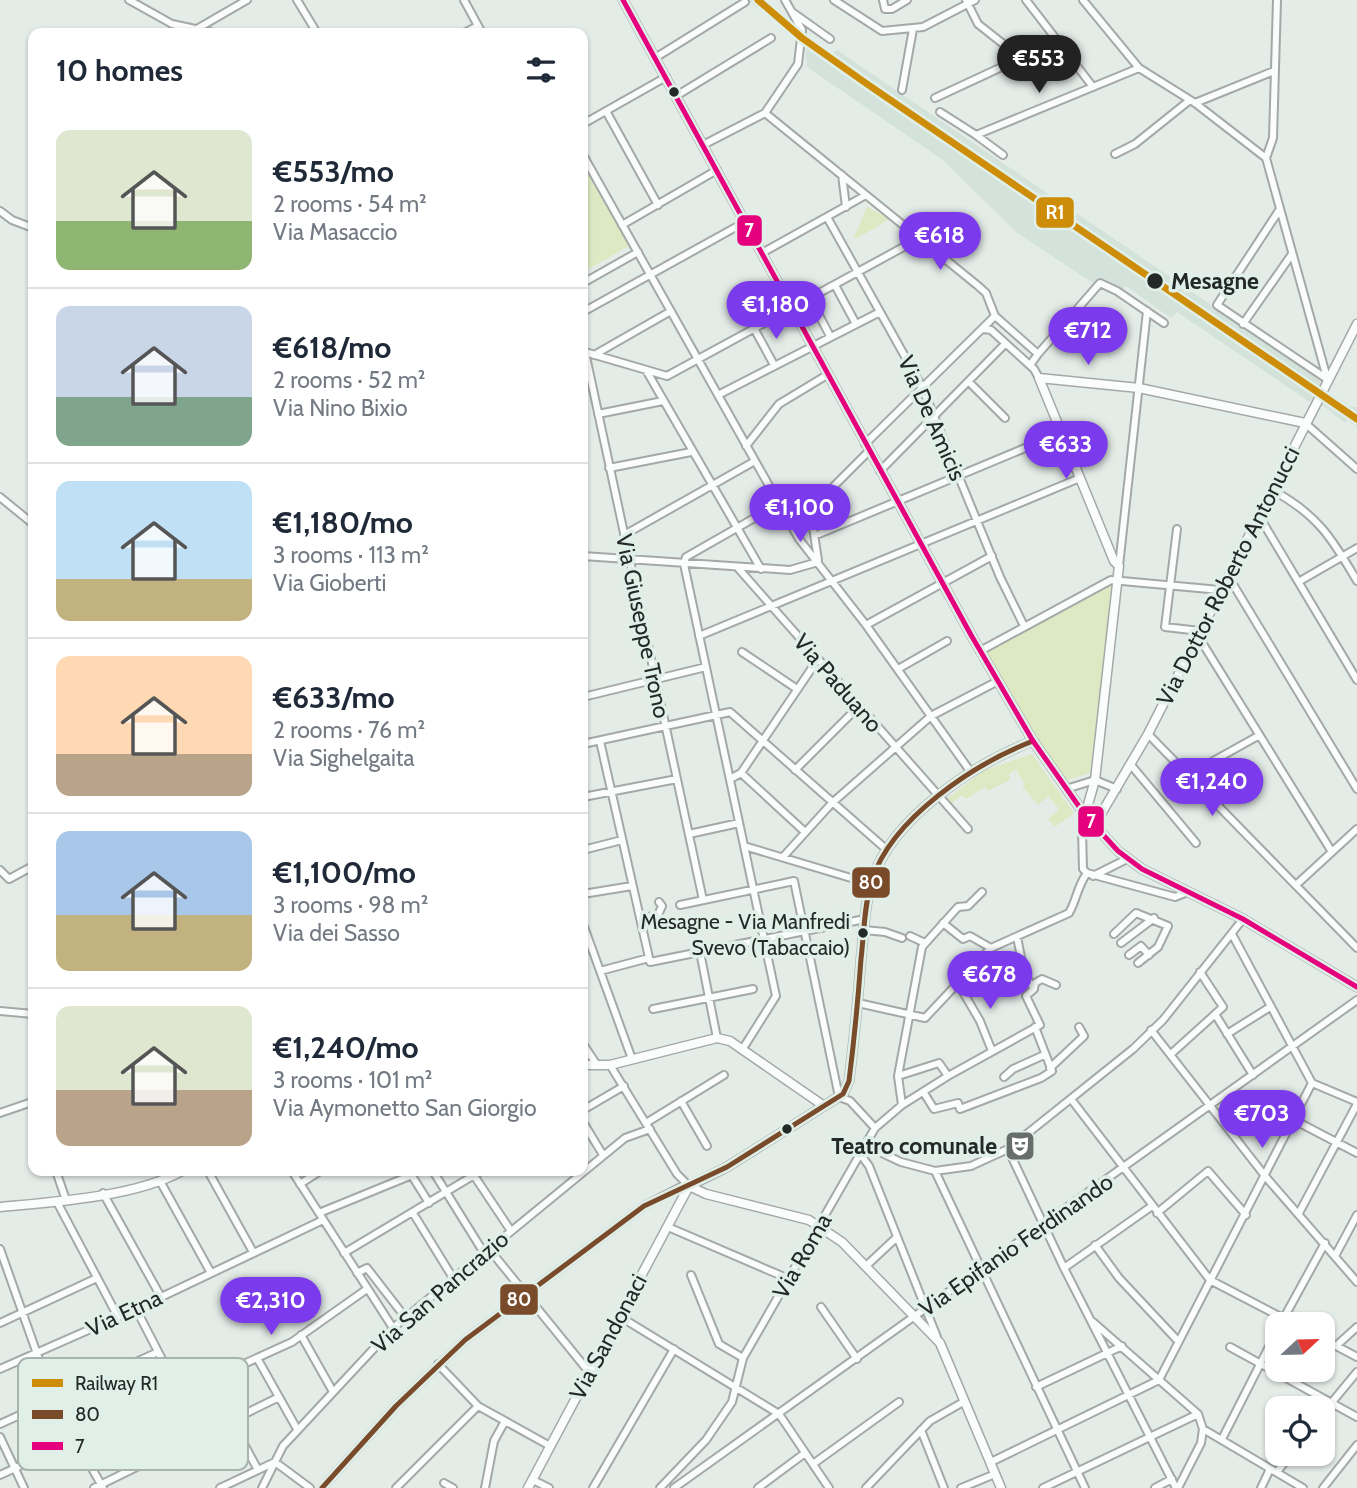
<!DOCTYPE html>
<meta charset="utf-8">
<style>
body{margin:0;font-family:Cabin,sans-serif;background:#f2f2f3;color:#1f2937;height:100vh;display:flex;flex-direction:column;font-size:26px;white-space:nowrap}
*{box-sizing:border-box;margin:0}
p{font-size:23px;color:#747a83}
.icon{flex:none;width:38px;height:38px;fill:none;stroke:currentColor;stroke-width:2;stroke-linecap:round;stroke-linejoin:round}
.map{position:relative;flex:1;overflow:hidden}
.panel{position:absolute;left:28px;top:28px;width:560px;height:1148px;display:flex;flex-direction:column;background:#fff;border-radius:14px;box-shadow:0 2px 5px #0004}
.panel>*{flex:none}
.needle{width:46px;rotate:68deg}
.controls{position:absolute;left:1265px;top:1312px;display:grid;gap:14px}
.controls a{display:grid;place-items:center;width:70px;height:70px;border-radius:14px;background:#fff;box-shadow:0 2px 5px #0004;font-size:35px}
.price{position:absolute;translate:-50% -60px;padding:0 16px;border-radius:24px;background:#7c3aed;color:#fff;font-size:23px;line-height:46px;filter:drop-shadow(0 2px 4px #0008)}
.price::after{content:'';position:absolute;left:50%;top:42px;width:21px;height:16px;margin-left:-10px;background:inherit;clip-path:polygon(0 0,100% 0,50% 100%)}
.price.selected{background:#222;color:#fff}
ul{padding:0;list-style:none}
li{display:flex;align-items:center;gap:21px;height:175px;padding:0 28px}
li+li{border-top:2px solid #e0e1e3}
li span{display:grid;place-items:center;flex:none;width:196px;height:140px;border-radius:14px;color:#555}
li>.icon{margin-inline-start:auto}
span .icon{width:84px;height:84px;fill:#fffc;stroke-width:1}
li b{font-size:30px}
h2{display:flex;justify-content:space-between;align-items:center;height:84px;padding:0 28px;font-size:30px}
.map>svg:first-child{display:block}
</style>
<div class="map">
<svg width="1357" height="1488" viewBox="0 0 1357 1488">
<rect width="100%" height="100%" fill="#e4ece8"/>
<!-- built -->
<path fill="#d3e2da" d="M747 0H766L805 36 832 54 837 50 1295 362 1321 382 1320 386 1327 391 1351 407H1357V427L1347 420 1345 423 1313 398 1310 402 1177 312 1171 318 1126 286 1123 289 1097 278 1093 283 1016 232 943 160 807 67 805 45Z"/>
<!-- green -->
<path fill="#dde9c3" d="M587 172 629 246 583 272V175Z
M867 207 890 219 856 239 854 237Z
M1110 584 1113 588 1090 773 1066 780 1037 740 987 653 988 649Z
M1032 754 1074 813 1055 827 1048 819 1059 809 1048 796 1038 805 1022 786 1025 784 1016 770 1009 773 1010 780 988 791 985 787 966 799 962 795 949 805 945 800 985 770Z"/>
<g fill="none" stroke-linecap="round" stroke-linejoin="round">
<!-- minor casing -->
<g stroke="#a4a9a7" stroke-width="10">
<path id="minor" d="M129 0 172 24 214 33
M297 0 317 33
M464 0 482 33
M834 0 882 31 923 27 975 0
M883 0 885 9H892L907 0
M1026 0 1093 87
M1083 0 1139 68 1195 103 1266 158
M792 12 830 39
M195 30 247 0
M464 33 478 26
M655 58 745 2
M902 90 913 29
M676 96 771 38
M935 98 1021 58 978 24 966 0
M1195 103 1274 71
M606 111 658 205
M940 112 976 135 1139 68
M765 113 977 285 986 293 995 316 1038 354 1030 365
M583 124 666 77
M976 135 1003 155
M703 145 765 113 798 64 802 30 785 0
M1115 154 1135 144 1190 100
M583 155 799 539 866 625 970 771
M1266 158 1327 378
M1266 158 1273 138 1277 0
M842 175 846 207
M1280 209 1217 305 1327 379
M0 211 12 220 33 228
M827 217 922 387 1000 577 1024 626
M622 225 717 170
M762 253 866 195
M583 283 638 252
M836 287 856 324
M811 300 830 336
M583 312 745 222
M1243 324 1292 254
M983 329 991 330 1034 369 1039 378
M755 330 774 365
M585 352 703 900
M585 352 667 376 920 238
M1038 354 1100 283 1117 291 1164 323
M594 355 671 311
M646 370 761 569
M969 382 1005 418
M718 395 880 312
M598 414 663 401
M1305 423 1357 469
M865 444 995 316
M746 446 779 404 827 375
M609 468 691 452
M880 471 1005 344
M1272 490C1317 514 1332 538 1357 581
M0 497 33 524
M1259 516 1357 680
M1177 529 1165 627 1200 631
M819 534 1061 433
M624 535 755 461
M583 556 790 570 818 562
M818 560 812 521 815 505 869 451
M1119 566 1147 311
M738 568 968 829
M1228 576 1357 789
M1300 581 1357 548
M866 625 992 556
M699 636 1080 478
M1198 636 1332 852
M980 651 1111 580 1220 590
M742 652 797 689
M898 669 947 641
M583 697 706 667
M1148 734 1357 948
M600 741 650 962 865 919
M583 744 730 712 887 850
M1131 765 1196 843
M795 770 859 706
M741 773 805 832
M1192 778 1206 765 1258 736
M730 779 741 773 818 659
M1066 789 1095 780 1117 789
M583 797 677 779
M1085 815 1082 830 1083 869 1087 873 1175 897 1185 893
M689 834 739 823
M744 846 871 884
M583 850 622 840
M783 857 832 803 931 716 998 681
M0 870 9 879 33 866
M1093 876 1127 859
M1296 885 1357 829
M583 894 632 886
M680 905 794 881 839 1097 850 1101 875 1128
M640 919 658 915 662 906 659 902
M943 923 963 939 970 936 991 948
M583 924 632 1059
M864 930 885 932 902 938
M1114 934 1136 913 1168 926 1158 947 1138 963
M1232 934 1312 1083
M910 936 925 943
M1121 943 1154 918
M700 952 717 1038
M1129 955 1141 946 1149 955
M600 971 649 958
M996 981 1006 972 1020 967
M959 985 980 1021 992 1051
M1034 989 1035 983 1042 979 1056 985
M858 1003 925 1018 991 948 1069 913C1077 899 1077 887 1087 873
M653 1009 753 989
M0 1011 33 1014
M1215 1014 1253 1075
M1151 1030 1265 1176 1357 1282
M1227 1034 1270 1007
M583 1044 597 1065
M742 1050 776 996 684 564 686 557 779 504
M1171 1054 1223 1007 1200 972
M610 1065 677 1174 689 1186
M1050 1068 1084 1036 1079 1027
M898 1076 939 1063 948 1076
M1004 1077 1013 1069 1044 1055
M1312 1083 1357 1102
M924 1093 934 1109 958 1103 960 1109 1041 1078 1052 1071 1035 1027
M1071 1099 1210 1280 1296 1325
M681 1101 707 1146
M902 1105 898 1076 922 947 958 907 968 906 982 892
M583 1110 624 1086
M0 1113 32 1102 33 1105
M1294 1120 1357 1153
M583 1122 603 1155
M646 1123 724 1075
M867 1146 901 1162 935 1171 971 1166 1008 1149 1133 1049 1163 1020 1243 919
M1008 1149 1064 1268 1176 1488
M861 1155 869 1166 937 1337
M56 1171 66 1200
M208 1171 253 1252
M292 1171 393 1328
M409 1171 429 1203
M433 1171 484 1253
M471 1171 511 1231
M935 1171 1085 1488
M160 1181 211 1273
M300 1184 320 1171
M103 1193 161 1297
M57 1202 118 1317
M319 1213 412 1175
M413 1213 453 1278
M1157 1213 1208 1171 1246 1215
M1299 1213 1357 1104
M668 1227 789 1279
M1095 1245 1119 1278 1178 1341
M0 1249 53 1399 103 1488
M489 1249 589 1372
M344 1253 481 1171
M1335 1256 1357 1215
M866 1266 897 1237
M1064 1268 1152 1206
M357 1273 367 1268 405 1317
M691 1275 719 1344 743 1358
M821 1307 857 1359
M136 1309 180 1394
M619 1316 779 1414 829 1488
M1093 1322 1198 1414 1203 1429 1303 1488
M0 1323 97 1278
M1280 1325 1325 1243
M301 1335 332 1390
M1323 1339 1357 1357
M1336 1346 1357 1327
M1230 1347 1357 1417
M257 1358 297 1429
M438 1364 478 1406 550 1446
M0 1369 136 1309 323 1220
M1159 1380 1312 1083
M210 1381 258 1470
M1036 1387 1122 1346
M1323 1413 1357 1372
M0 1424 158 1352
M921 1430 944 1488
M0 1437 24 1488
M1222 1439 1278 1329
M991 1462 1159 1380
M813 1464 899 1402
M1277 1472 1291 1454
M0 1475 292 1342 367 1289
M533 1480 549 1488
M444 1483 453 1488
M94 1488 279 1397
M220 1488 275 1462 310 1488
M262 1488 283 1446 393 1328 625 1138 650 1129
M322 1488 396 1406 465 1340 644 1206 683 1186H689
M396 1488 478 1406
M485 1488 494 1441 505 1421
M593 1488 674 1349
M660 1488 706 1440 732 1402 743 1358 875 1128 902 1105 948 1076 1040 1025 1026 996 1034 989 1020 967H1023L1017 937
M674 1488 1357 1000
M758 1488 805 1453
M866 1488 930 1421 965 1401
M961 1488 995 1474
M1043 1488 1198 1414
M1155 1488 1172 1479
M1178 1488 1201 1443 1203 1429
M1261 1488 1270 1469
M1323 1488 1357 1445"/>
</g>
<!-- major casing -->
<g stroke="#a4a9a7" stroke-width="11">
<path id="major" d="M623 0 971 635 1033 741 1085 815 1118 851 1142 869 1243 919 1357 987
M1085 815 1095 780 1119 566 1114 561 1039 378 1139 388 1305 423
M1094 826 1148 734 1357 324
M583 1065H610L717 1038 730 1041 824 1106
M689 1186 727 1167 843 1094 849 1081C854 1041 858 1000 861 959 864 934 864 905 872 880 892 818 974 764 1033 741
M689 1186 706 1194 809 1220 842 1242 940 1343 1001 1488
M0 1207C53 1202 135 1197 182 1171
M528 1488 689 1186"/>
</g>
<!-- minor -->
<use href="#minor" stroke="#fbfcfc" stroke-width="6"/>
<!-- major -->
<use href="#major" stroke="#fbfcfc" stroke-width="8"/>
<!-- bus-1 casing -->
<g stroke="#e0f0e9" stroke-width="10">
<path id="bus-1" d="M322 1488 396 1406 465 1340 644 1206 727 1167 843 1094 849 1081C854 1041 858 1000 861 959 864 934 864 905 872 880 892 818 974 764 1033 741"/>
</g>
<!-- bus-2 casing -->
<g stroke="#e0f0e9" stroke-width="10">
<path id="bus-2" d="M623 0 971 635 1033 741 1085 815 1118 851 1142 869 1243 919 1357 987"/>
</g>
<!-- bus-1 -->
<use href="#bus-1" stroke="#7a4b2a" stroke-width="5"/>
<!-- bus-2 -->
<use href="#bus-2" stroke="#e5007d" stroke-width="5"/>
<!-- rail-1 casing -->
<g stroke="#e0f0e9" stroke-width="12">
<path id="rail-1" d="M758 0 802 38 867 84 1357 419"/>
</g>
<!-- rail-1 -->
<use href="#rail-1" stroke="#cd8d08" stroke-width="7"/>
</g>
<!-- icons -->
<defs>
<g id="theatre-square" transform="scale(1.575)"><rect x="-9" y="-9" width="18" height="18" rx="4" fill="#676d6a" stroke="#e0f0e9"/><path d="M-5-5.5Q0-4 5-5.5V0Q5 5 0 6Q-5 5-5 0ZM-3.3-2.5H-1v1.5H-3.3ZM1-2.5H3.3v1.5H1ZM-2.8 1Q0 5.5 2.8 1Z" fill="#fff"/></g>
</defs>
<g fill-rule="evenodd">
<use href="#theatre-square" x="1020" y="1146"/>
</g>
<!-- markers -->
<g fill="#232926" stroke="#e0f0e9" stroke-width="2.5">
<circle cx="674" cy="92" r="6"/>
<circle cx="1155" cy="281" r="9"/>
<circle cx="863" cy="933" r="6"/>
<circle cx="787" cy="1129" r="6"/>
</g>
<g text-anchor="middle" stroke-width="7" stroke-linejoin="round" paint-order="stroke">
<!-- bus labels -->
<g font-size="21" fill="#232926" stroke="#e0f0e9" text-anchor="end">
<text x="850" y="929">Mesagne - Via Manfredi<tspan x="850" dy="26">Svevo (Tabaccaio)</tspan></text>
</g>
<!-- stop labels -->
<g font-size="23" font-weight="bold" fill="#232926" stroke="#e0f0e9" text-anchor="start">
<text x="1171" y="289">Mesagne</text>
</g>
<!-- street labels -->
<g font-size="23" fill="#232926" stroke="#e0f0e9">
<text transform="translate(932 418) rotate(66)" y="8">Via De Amicis</text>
<text transform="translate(1228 576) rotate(-63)" y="8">Via Dottor Roberto Antonucci</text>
<text transform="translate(643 626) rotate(78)" y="8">Via Giuseppe Trono</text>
<text transform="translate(838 683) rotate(49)" y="8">Via Paduano</text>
<text transform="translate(1016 1245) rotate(-35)" y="8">Via Epifanio Ferdinando</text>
<text transform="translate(802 1256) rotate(-60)" y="8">Via Roma</text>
<text transform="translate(440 1292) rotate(-41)" y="8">Via San Pancrazio</text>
<text transform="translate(124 1313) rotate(-25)" y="8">Via Etna</text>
<text transform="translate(608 1337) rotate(-62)" y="8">Via Sandonaci</text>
</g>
<!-- poi labels -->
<g font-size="23" font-weight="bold" fill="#232926" stroke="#e0f0e9" text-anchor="end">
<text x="997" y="1154">Teatro comunale</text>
</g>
</g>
<!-- legend -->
<rect x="18" y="1358" width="230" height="112" rx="10" fill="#e0f0e9" stroke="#a7b4ae" stroke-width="2"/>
<rect x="32" y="1379" width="31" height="8" fill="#cd8d08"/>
<rect x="32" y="1410" width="31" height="9" fill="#7a4b2a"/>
<rect x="32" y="1442" width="31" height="8" fill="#e5007d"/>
<g font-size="19" fill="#232926">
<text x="75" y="1390">Railway R1</text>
<text x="75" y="1421">80</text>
<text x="75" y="1453">7</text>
</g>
<g stroke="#e0f0e9" stroke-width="2.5">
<rect x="1035" y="196" width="40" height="33" rx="7" fill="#cd8d08"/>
<rect x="736" y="214" width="27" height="33" rx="7" fill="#e5007d"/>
<rect x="1077" y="805" width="28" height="33" rx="7" fill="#e5007d"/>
<rect x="851" y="866" width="40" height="33" rx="7" fill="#7a4b2a"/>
<rect x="499" y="1283" width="40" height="33" rx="7" fill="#7a4b2a"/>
</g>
<g font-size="19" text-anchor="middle" font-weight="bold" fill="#fff">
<text x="1055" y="219">R1</text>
<text x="749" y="237">7</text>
<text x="1091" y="828">7</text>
<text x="871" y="889">80</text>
<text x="519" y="1306">80</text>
</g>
</svg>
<div class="controls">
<a><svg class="needle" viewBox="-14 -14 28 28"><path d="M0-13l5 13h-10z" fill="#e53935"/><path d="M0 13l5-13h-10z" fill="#747a83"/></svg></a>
<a><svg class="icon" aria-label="locate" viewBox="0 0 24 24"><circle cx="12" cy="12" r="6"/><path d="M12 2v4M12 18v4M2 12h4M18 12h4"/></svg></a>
</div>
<b class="price selected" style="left:1039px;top:95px">€553</b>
<b class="price" style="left:940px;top:272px">€618</b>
<b class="price" style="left:776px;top:341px">€1,180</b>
<b class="price" style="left:1088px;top:367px">€712</b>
<b class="price" style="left:1066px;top:481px">€633</b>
<b class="price" style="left:800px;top:544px">€1,100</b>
<b class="price" style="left:1212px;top:818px">€1,240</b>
<b class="price" style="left:990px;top:1011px">€678</b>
<b class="price" style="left:1262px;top:1150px">€703</b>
<b class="price" style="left:271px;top:1337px">€2,310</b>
<section class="panel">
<h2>10 homes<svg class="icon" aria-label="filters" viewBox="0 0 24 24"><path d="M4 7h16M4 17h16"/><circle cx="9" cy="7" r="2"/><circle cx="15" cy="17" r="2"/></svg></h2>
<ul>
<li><span style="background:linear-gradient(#dfe7d0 65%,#8fb573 0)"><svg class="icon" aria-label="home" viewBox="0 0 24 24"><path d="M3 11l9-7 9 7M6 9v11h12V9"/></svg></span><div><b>€553/mo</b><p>2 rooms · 54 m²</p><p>Via Masaccio</p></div></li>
<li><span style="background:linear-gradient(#c9d6e8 65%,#7fa58c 0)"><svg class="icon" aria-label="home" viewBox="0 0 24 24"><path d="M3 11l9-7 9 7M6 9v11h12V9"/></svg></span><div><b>€618/mo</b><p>2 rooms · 52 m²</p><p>Via Nino Bixio</p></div></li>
<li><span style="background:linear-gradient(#bfe0f5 70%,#c2b280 0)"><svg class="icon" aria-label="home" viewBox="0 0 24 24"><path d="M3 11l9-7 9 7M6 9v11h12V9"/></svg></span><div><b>€1,180/mo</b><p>3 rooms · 113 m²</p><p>Via Gioberti</p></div></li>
<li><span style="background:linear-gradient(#ffd9b3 70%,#b9a48a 0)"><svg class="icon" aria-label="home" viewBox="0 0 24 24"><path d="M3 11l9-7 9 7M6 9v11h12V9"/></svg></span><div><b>€633/mo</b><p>2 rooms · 76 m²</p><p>Via Sighelgaita</p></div></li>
<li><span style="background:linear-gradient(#a9c7e8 60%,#c2b280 0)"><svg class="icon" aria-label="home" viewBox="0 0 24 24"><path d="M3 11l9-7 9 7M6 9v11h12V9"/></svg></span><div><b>€1,100/mo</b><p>3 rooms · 98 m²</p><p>Via dei Sasso</p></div></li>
<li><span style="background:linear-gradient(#dfe7d0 60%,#b9a48a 0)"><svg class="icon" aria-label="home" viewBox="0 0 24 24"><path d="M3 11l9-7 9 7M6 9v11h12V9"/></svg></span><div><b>€1,240/mo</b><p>3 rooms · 101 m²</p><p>Via Aymonetto San Giorgio</p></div></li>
</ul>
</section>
</div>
